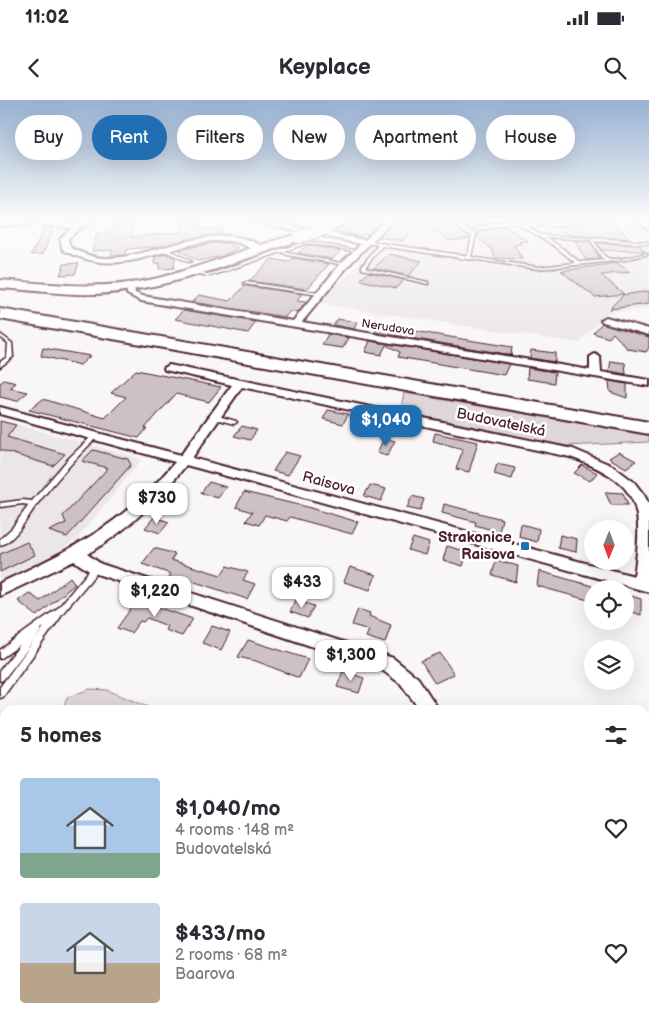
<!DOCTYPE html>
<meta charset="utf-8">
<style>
body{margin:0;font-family:"Balsamiq Sans",sans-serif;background:#f2f2f3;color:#2b2b33;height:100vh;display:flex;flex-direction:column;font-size:19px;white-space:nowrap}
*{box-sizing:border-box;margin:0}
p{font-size:16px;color:#7c7c81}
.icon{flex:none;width:28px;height:28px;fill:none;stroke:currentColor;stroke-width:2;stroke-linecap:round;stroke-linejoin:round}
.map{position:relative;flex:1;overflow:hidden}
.drawer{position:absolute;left:0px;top:605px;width:650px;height:321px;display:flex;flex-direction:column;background:#fff;border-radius:15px 15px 0 0;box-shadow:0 5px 20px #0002}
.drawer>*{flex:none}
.banner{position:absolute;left:15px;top:15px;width:620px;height:45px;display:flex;gap:10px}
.needle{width:32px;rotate:181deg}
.controls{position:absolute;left:584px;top:420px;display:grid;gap:10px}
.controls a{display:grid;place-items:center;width:50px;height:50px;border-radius:50%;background:#fff;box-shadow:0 5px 20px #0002;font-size:25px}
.price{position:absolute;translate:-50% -42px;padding:0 11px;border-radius:10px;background:#fff;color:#222;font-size:16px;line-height:32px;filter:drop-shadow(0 1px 2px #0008)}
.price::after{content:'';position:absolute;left:50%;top:30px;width:15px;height:11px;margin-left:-8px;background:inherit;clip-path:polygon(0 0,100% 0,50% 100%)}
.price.on{background:#1f6fb2;color:#fff}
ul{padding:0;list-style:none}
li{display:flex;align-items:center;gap:15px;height:125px;padding:0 20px}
li span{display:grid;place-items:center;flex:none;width:140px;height:100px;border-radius:5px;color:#555}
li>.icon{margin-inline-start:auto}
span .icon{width:60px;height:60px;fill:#fffc;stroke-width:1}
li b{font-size:21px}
h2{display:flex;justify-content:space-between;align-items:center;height:60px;padding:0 20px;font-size:21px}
.chip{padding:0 18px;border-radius:22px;background:#fff;box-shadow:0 5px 20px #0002;font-size:18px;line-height:45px}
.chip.on{background:#1f6fb2;color:#fff}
.status{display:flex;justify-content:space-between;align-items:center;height:35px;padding:0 25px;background:#fff;direction:ltr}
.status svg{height:14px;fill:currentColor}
header{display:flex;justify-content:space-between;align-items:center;height:65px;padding:0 20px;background:#fff;font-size:22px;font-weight:700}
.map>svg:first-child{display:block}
</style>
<div class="status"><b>11:02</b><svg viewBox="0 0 49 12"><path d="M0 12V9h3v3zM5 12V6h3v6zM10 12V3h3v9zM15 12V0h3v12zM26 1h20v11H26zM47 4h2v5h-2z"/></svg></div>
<header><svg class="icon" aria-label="back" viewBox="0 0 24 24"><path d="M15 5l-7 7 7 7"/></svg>Keyplace<svg class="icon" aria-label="search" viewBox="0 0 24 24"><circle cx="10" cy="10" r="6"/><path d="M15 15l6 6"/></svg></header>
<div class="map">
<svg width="649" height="926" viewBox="0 0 649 926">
<rect width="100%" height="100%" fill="#f8f6f7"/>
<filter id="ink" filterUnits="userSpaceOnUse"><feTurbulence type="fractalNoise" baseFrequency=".02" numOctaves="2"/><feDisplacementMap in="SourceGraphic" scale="10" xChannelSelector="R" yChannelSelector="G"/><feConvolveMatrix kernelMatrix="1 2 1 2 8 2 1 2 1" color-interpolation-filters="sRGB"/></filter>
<g filter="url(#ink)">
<!-- built -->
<path fill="#ebe6e8" d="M394 120H634L649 134V209L607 212 579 243 315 203 353 170 378 137 376 136Z
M0 320 142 359 77 439 21 476 0 485Z"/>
<!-- green -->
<path fill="#ded6d9" stroke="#947a82" d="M404 293 649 335V342L566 346 420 318 401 307Z
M90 589 107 590 155 610H61L68 597Z"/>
<!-- building -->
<path fill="#cdc1c4" stroke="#4a1f2b" d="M182 120H199V129L222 128V135L188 139 156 147 127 149 124 155 111 156 112 150 92 151 97 133 111 132 115 122 135 121 131 137 181 132Z
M356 120H382L368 135 363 134 360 137 334 130Z
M395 120H447L470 138 449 141 423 121 402 141 379 137Z
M456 120H502L477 126 472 131Z
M591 120H608L631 139 569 135 555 128Z
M505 126 528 141 519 142 521 144 514 145 522 159 495 158 492 149 477 137 480 132Z
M45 127 53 129 43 154 31 155Z
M575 141 590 142 600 159 586 160Z
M212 143H227L238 148 222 156 198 161 179 150Z
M597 143 638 145 645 151 602 150Z
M308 145 340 151 333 159 298 153Z
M166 154 175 158 174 168 159 169 160 163 154 164 155 157Z
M389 154 422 161 408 176 374 168Z
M293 158 329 164 307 189 249 181 272 159 289 162Z
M79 163 75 174 60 175 64 164Z
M617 163 630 172 601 175 624 194 595 197 561 171Z
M369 172 404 180 396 188 360 180Z
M245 186 302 194 297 201 306 202 298 213 290 211 285 217 192 202 199 195 230 201Z
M649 191V204L609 209 623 195Z
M184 210 256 222 248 233 175 219Z
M337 219 357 222 354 229 333 225Z
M602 223 649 237V248L646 252 628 249 613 233 609 238 593 233Z
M378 225 462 239 512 247 511 255 375 232Z
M328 234 349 238 343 248 322 245Z
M370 241 509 264 504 275 398 257 400 252 386 245 381 255 365 252Z
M43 248 90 256 80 265 41 256Z
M531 250 555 253V262L530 258Z
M611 261 625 263 626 274 609 271Z
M528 268 555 272 554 283 527 279Z
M136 270 221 287 209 302 176 294 145 328H147L139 338 29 310 43 299 105 318 126 297 111 293Z
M4 280 16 283 10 288 28 292 17 301 0 297V283Z
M609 281 627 284V298L610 292Z
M328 310 348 314 343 324 323 319Z
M0 321 16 325 7 337 65 354 53 366 0 350Z
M242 326 257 330 250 340 234 336Z
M435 333 478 342 469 372 456 369 463 349 433 341Z
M384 338 395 341 387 356 377 353Z
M93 350 128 359 131 365 67 437 49 431 66 423 63 416 108 368 82 361Z
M285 352 300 356 288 375 273 371Z
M619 352 636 361 626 368 609 358Z
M497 364 515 368 512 379 494 374Z
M582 365 597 373 590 381 574 373Z
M209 382 226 387 218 398 201 393Z
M370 385 386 389 381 401 364 396Z
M244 392 307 407 358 422 352 434 290 417 287 421 265 415 259 425 246 421 252 412 236 407Z
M605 392 623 393 628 405H611Z
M412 396 424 399 420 411 407 408Z
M444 404 502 419 499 432 475 425 476 422 442 413Z
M154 417 169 422 160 433 145 428Z
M521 424 539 429 537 442 519 437Z
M560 435 577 439 576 452 558 448Z
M413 438 429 443 425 455 408 450Z
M27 442 35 455 0 472V454Z
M447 446 467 452 463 466 443 460Z
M154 448 175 454 171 460 221 475 227 466 248 472 243 480 255 484 247 499 189 480 187 484 169 477 171 474 142 464Z
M496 460 518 466 516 482 492 475Z
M350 467 376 475 370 490 344 482Z
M539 471 592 486V501L537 486Z
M70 477 75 484 37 516 18 501 29 493 40 501Z
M286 477 300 481 295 491 281 487Z
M625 494 641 499V515L625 510Z
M137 500 155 506 193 519 182 536 165 530 167 526 147 518 143 522 140 521 131 533 117 528Z
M296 500 314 506 308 518 290 512Z
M358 509 370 513 369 516 391 525 385 543 366 537 369 530 352 525Z
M212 526 230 532 221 550 202 543Z
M248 540 308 559 299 578 256 561 238 557Z
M440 553 454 574 435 583 421 561Z
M343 571 364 578 359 593 337 587Z"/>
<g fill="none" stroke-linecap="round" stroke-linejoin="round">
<!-- lane casing -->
<g stroke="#4a1f2b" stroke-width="3">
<path id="lane" d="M449 120C457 120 464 130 473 133L477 128 512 120H517L523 124H554L577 120H589L554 126H527L541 135 649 142V144L594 141C597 146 601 153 606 157 614 163 637 155 646 153L648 154 625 160 538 169 471 159 469 160 467 159 382 146 366 166V168L428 182V184L362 169V166L378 145 364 143 365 141 468 156 472 135 464 132ZM515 122 553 145 576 163 538 167 471 157 476 134 479 130ZM546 137 591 140 602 158 605 160 580 162 555 143Z
M308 141 359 151 357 152 308 143 285 151 288 153 347 164 345 165 287 155 282 152 217 174 207 176 191 172 193 171 207 174 216 172 279 150 280 149H283Z
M165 149H167L191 161 188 162 165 151Z
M246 182 319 193 321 194 319 195 244 184V183Z
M0 234 12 243 13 257 0 267V262L7 257 8 243 0 237Z
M214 315 236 321 237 322 234 324 212 318V316Z
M95 334 98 336 97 337C76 358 56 380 38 403 27 417 18 438 0 446V439L12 428 29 405 23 404 0 407V403L23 400 32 401 69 358 93 335Z
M96 465 99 466 100 468 99 470 61 515 60 518 3 597 0 598V587L44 527 41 529 40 533 3 580 0 581V570L20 545 0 559V550L58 508 93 466Z"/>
</g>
<!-- street casing -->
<g stroke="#4a1f2b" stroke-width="4">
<path id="street" d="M43 120 77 124 87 120H98L80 128 68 139 70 147C81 153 92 158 106 158 153 159 225 114 266 150 258 155 244 143 234 142 228 140 219 141 212 141 155 148 121 180 63 150L60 139 71 128 38 124 0 126V122Z
M246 120H262L365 140 385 120H393L348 166 302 222 590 270V257L595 254 600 257 601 272 649 280V286L141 201 127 194 126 186 130 183 134 186 135 193 143 196 293 221 342 162 361 144Z
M606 217 649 229V235L603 222 601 220Z
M169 265 573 349 613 366 634 382 644 395 649 404V492L186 365C158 401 127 431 87 454L101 464 393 558 418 578 439 610H420L401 584 382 570 91 472 74 461 0 496V483C71 450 124 424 175 362L0 314V307L181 355 232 285 165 270 164 268ZM242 287 570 357C641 382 644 407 634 476L192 358Z
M645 911 649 917V926H618L620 921H645Z
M13 921H39L40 926H14Z
M135 921H168L166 926H133Z"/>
</g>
<!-- secondary casing -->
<g stroke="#4a1f2b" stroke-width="4">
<path id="secondary" d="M338 120H354L327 131 322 128Z
M637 120H648L649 130Z
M299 134 304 137 303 139C236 162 167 190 96 194 64 195 32 190 0 188V180C50 184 99 190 149 180 200 169 248 146 299 134Z"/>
</g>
<!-- primary casing -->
<g stroke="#4a1f2b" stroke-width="4">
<path id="primary" d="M0 209 649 322V334L0 219Z"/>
</g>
<!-- lane -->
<use href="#lane" fill="#fff" fill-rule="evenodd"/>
<!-- street -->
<use href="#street" fill="#fff" fill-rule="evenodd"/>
<!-- secondary -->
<use href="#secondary" fill="#fff" fill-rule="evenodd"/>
<!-- primary -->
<use href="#primary" fill="#fff" fill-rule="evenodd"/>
<!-- secondary-bridge casing -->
<g stroke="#4a1f2b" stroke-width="14" stroke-linecap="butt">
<path id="secondary-bridge" d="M299 137 327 128"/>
</g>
<!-- secondary-bridge -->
<use href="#secondary-bridge" stroke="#fff" stroke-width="12"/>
</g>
</g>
<!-- sky -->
<linearGradient id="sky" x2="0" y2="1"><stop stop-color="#97b1d2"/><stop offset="0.48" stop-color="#fcfbfb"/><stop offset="1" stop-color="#fcfbfb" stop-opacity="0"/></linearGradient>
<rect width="649" height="250" fill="url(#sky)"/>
<!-- markers -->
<rect fill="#1f6fb2" stroke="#fff" stroke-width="2" x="520" y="441" width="10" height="10" rx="2.5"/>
<g text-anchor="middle" stroke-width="5" stroke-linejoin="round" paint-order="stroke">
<!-- far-street labels -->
<g font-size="12" fill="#4a1f2b" stroke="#fff">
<text transform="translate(388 227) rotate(9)" y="4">Nerudova</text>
</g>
<!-- street labels -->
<g font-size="15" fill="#4a1f2b" stroke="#fff">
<text transform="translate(501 322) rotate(12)" y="5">Budovatelská</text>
<text transform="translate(329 383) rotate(15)" y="5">Raisova</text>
</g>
<!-- poi labels -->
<g font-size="15" font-weight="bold" fill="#4a1f2b" stroke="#fff" text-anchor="end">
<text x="515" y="442">Strakonice,<tspan x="515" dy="17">Raisova</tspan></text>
</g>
</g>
</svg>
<div class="controls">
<a><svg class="needle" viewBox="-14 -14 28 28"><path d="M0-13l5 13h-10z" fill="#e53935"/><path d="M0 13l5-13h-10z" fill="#7c7c81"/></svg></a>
<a><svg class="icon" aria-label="locate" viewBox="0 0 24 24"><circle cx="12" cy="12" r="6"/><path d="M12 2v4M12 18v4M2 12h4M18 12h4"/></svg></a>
<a><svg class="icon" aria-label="layers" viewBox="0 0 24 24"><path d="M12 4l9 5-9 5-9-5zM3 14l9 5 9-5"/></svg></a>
</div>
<b class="price on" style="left:386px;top:347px">$1,040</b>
<b class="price" style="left:157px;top:425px">$730</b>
<b class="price" style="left:302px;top:509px">$433</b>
<b class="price" style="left:155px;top:518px">$1,220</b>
<b class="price" style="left:351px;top:582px">$1,300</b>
<div class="banner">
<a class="chip">Buy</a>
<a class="chip on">Rent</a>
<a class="chip">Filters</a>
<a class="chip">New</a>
<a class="chip">Apartment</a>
<a class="chip">House</a>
</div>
<section class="drawer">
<h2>5 homes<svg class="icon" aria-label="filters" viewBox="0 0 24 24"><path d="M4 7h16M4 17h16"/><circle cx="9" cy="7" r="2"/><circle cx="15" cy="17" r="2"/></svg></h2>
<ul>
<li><span style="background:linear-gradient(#a9c7e8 75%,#7fa58c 0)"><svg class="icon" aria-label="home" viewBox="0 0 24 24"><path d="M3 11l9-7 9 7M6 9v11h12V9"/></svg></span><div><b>$1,040/mo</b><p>4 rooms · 148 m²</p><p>Budovatelská</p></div><svg class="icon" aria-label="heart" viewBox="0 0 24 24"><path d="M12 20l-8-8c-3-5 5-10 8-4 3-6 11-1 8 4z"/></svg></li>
<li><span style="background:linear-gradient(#c9d6e8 60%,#b9a48a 0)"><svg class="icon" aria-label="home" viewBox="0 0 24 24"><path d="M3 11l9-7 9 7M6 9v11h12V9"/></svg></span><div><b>$433/mo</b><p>2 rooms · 68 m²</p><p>Baarova</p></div><svg class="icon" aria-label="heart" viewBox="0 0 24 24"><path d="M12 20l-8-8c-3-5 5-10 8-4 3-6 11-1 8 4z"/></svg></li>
</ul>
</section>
</div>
